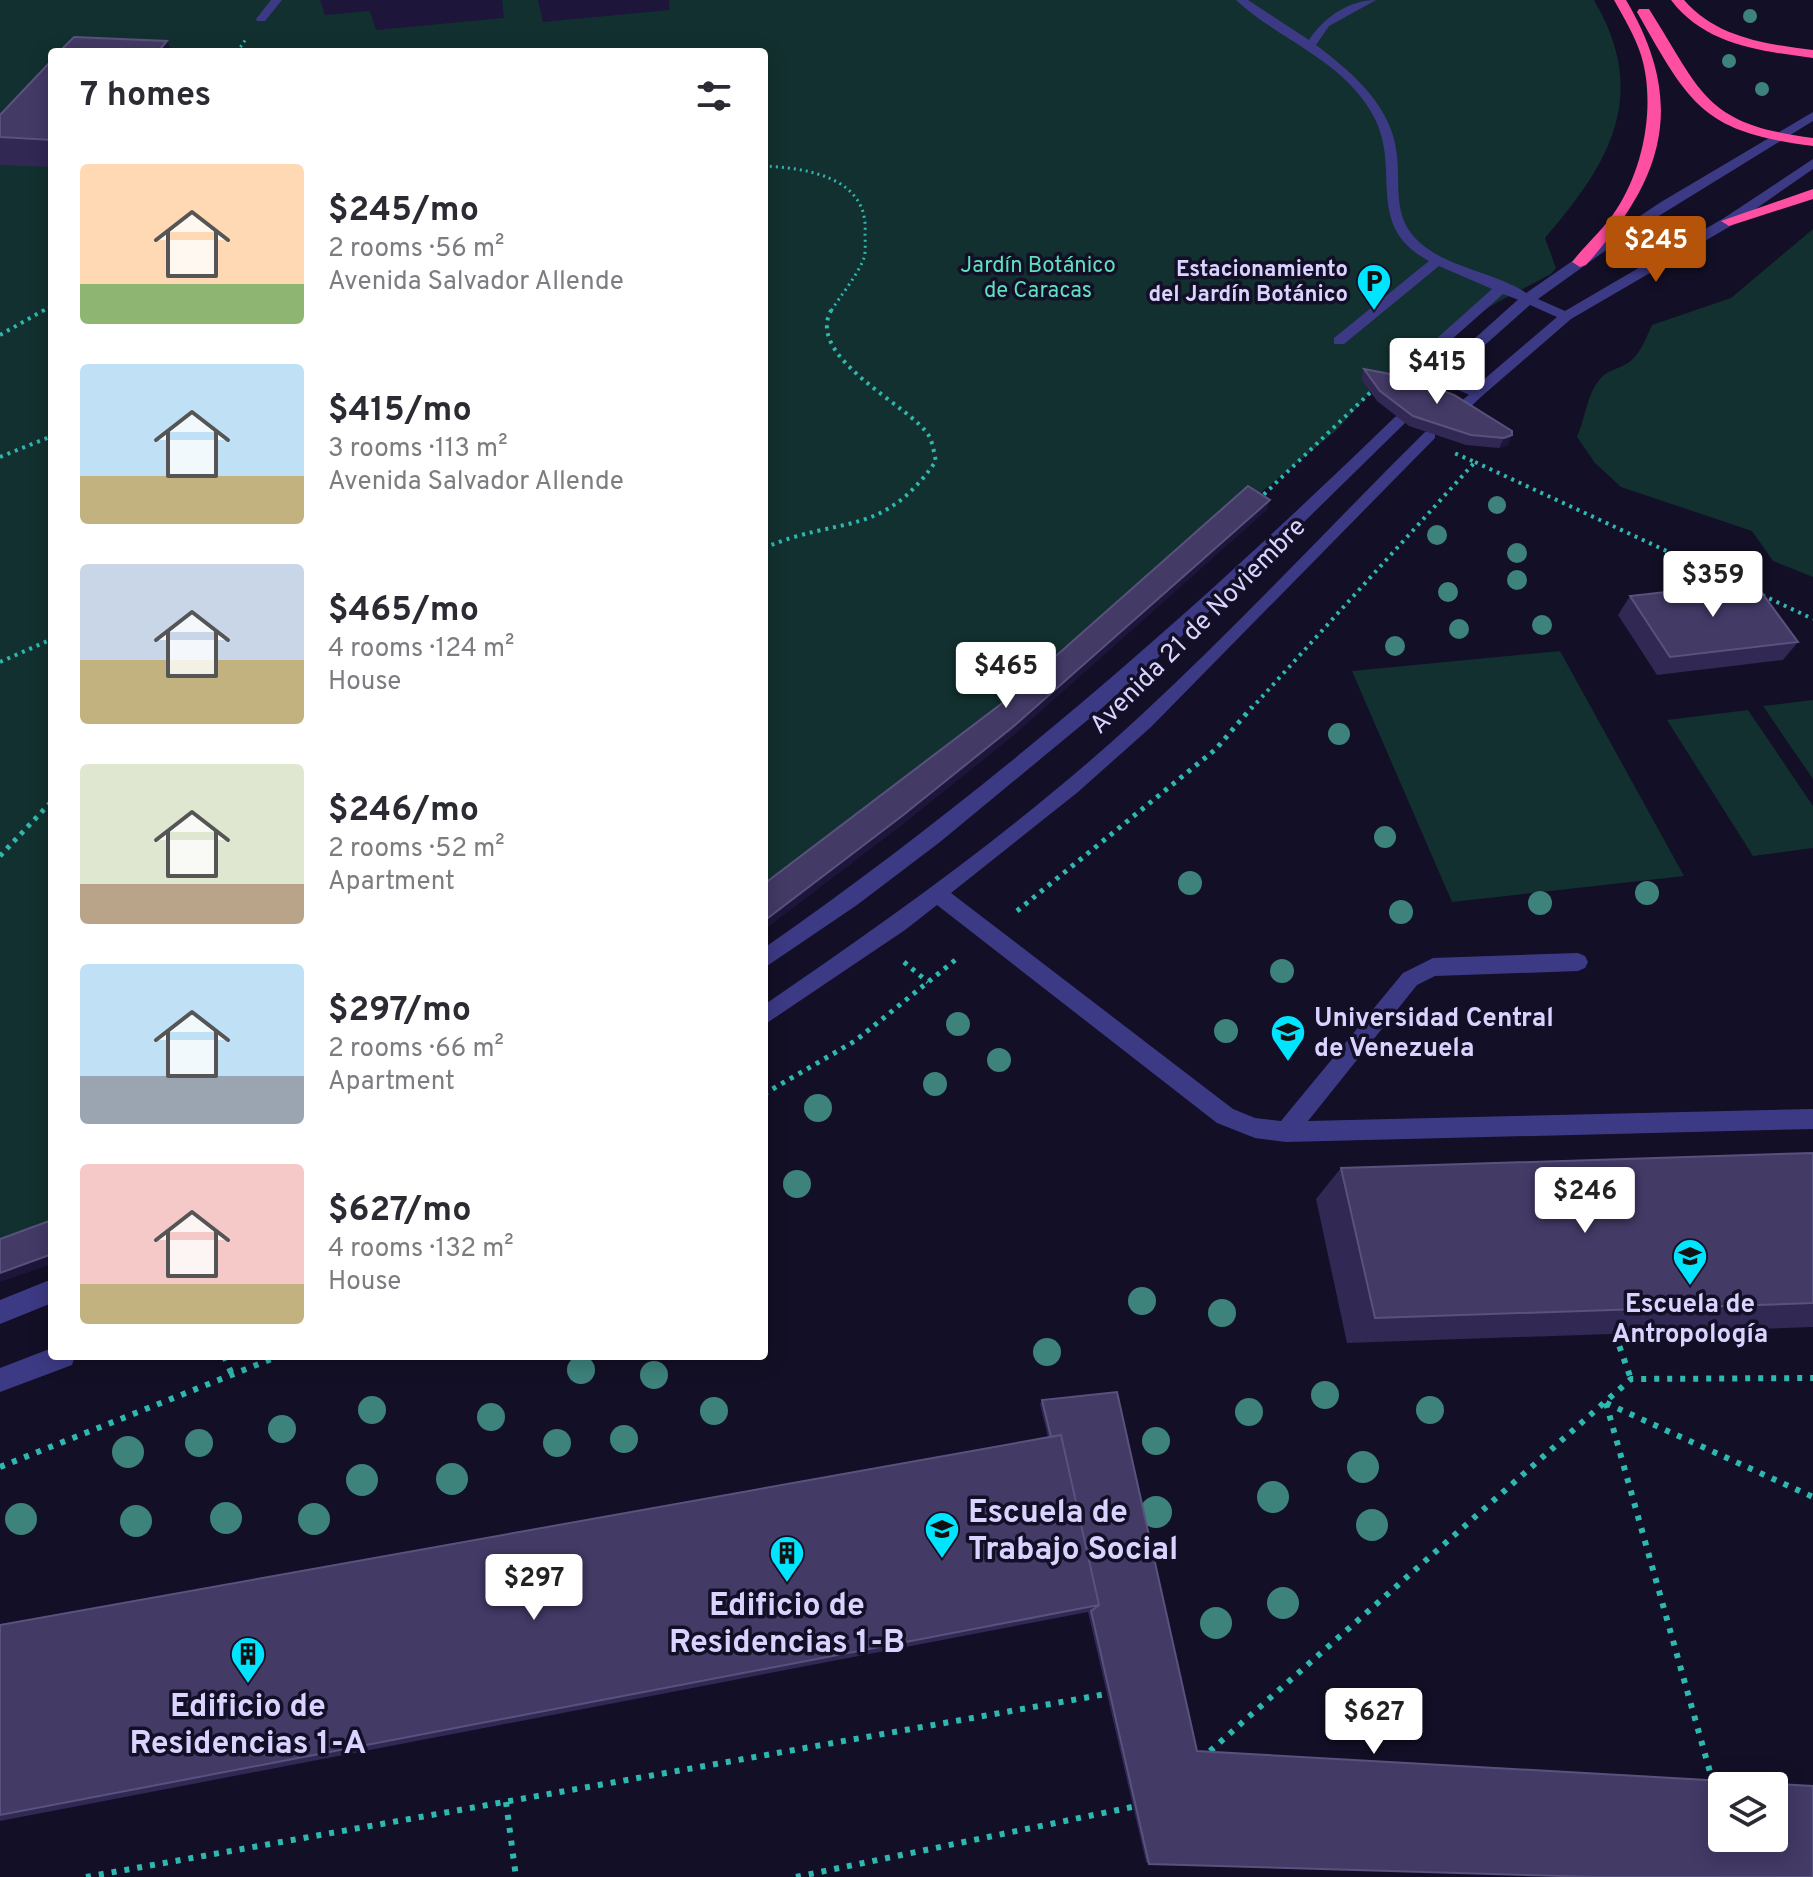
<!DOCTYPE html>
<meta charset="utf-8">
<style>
body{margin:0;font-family:Overpass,sans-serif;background:#f2f2f3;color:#2b2b33;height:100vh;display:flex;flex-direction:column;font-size:30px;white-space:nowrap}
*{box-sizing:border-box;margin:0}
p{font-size:26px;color:#7c7c81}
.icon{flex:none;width:44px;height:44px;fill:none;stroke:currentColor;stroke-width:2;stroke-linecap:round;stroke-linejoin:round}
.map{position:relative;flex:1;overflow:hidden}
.drawer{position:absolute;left:48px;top:48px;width:720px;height:1312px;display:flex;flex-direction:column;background:#fff;border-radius:8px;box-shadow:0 4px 20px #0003}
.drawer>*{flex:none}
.buttons{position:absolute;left:1708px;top:1772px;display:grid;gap:16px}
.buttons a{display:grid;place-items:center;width:80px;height:80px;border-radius:8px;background:#fff;box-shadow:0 4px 20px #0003;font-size:40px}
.price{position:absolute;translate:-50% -68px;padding:0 18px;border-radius:8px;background:#fff;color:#222;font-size:26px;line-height:52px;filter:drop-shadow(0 2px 4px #0008)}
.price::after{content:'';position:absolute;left:50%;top:48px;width:24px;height:18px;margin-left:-12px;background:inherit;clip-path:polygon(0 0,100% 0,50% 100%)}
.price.on{background:#b45309;color:#fff}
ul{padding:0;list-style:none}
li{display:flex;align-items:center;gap:24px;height:200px;padding:0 32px}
li span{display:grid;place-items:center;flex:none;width:224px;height:160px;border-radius:8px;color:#555}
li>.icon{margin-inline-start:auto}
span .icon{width:96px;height:96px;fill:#fffc;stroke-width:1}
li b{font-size:34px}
h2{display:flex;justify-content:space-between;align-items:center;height:96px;padding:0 32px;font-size:34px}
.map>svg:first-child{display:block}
</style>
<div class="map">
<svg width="1813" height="1877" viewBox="0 0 1813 1877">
<rect width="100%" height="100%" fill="#130f26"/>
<!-- green -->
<path fill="#12302f" d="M0 0H1594C1650 95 1610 163 1545 238L1556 268 1551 274 1496 303 1391 369 1337 430 764 901V52H52V1224L0 1242Z
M1813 229V577L1773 561 1752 531 1621 487 1595 463 1577 437C1586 417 1586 396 1600 379 1607 370 1619 369 1628 363 1640 355 1646 338 1652 325L1731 298Z
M1560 651 1684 876 1452 902 1352 671Z
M1813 700V779L1763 706Z
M1748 710 1813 806V848L1753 856 1667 720Z"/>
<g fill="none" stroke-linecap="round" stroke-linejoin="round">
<!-- path-far3 -->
<path stroke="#2fb8b0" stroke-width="3" stroke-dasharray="2 4" stroke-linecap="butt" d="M237 52 246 39
M764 166C806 168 869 177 865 233 865 240 866 251 864 258 857 276 841 295 831 311
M43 311 52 306"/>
<!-- path-far2 -->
<path stroke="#2fb8b0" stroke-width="4" stroke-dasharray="3 5" stroke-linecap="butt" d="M0 335 46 309
M0 457 52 436
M1475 462 1742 586
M1258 500 1375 388
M764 548C840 515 882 539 936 461 934 454 933 443 929 436 913 407 802 357 832 309
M1762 595 1813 619
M0 662 52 639
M1251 709 1475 462 1454 453"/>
<!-- path-far1 -->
<path stroke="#2fb8b0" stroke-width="5" stroke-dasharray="4 6" stroke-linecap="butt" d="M0 856 52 801
M1017 911 1216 749 1252 707
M904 962 928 982
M764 1094 855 1041 959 957"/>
<!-- path -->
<path stroke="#2fb8b0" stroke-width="6" stroke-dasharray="5 8" stroke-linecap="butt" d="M1615 1334 1631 1379
M224 1356 233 1377
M1606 1403 1712 1779
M1606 1403 1813 1497
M0 1467 279 1356
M1210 1751 1631 1379 1813 1378
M506 1802 516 1877
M86 1877 1106 1694
M796 1877 1132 1807"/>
<!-- lane -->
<path fill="#3d3a85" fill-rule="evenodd" d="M271 0H282L265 21H257L256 19Z
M1236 0H1248L1309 40C1323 18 1349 0 1376 0L1329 26 1316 45C1353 73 1393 107 1397 156 1400 182 1394 211 1411 233 1439 270 1503 271 1534 299L1527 303 1503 294 1424 364 1447 377 1429 397 1424 399 1417 394 1431 378 1407 365 1492 289 1439 266 1344 344H1334V338L1429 261C1364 226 1401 172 1375 119 1346 61 1280 41 1236 0Z
M1477 388 1484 393 1482 396 1464 413H1454V407Z
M1400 415 1405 417V423L1256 569 1101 709 940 842 857 905 764 968V948C991 790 1197 609 1395 417Z
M1430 430 1435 432V438L1151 727 1078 792 951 893 1233 1109 1255 1118 1281 1121 1403 973 1433 958 1578 953 1585 956 1588 962 1585 968 1578 971 1435 976 1417 985 1308 1121 1813 1109V1129L1286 1142 1255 1138 1217 1123 937 905 905 930 764 1025V1005C894 916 1023 824 1138 718 1237 627 1329 527 1425 432Z
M52 1279V1303L0 1324V1300Z
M52 1348V1356H75L72 1365 0 1392V1368Z"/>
<!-- street -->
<path fill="#3d3a85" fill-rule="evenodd" d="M1813 112V121L1623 238 1538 299 1565 311 1724 218 1813 159V169L1734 224 1571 319 1482 396H1472L1435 380V374L1522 296 1568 264 1661 202ZM1530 305 1557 317 1475 387 1450 376Z"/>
<!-- highway -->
<path fill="#ff4fa3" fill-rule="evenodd" d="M1614 0H1626C1688 105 1663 180 1586 265L1580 267 1572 262C1586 244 1604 229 1616 210 1644 168 1656 104 1641 55 1635 36 1624 18 1614 0Z
M1671 0H1684C1717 38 1766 44 1813 50V58C1760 51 1705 45 1671 0Z
M1639 9H1649C1703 94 1704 124 1813 138V146C1702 132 1690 105 1637 12Z
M1813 189V199L1729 226 1721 221Z"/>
</g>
<!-- trees -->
<g fill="#3d827b">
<circle cx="1750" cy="16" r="7"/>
<circle cx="1729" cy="61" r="7"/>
<circle cx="1762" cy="89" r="7"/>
<circle cx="1497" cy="505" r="9"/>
<circle cx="1437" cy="535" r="10"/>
<circle cx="1517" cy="553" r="10"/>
<circle cx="1517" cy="580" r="10"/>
<circle cx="1448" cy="592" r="10"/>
<circle cx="1542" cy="625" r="10"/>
<circle cx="1459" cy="629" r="10"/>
<circle cx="1395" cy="646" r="10"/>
<circle cx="1339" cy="734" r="11"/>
<circle cx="1385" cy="837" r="11"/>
<circle cx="1190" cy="883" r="12"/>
<circle cx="1647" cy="893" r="12"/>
<circle cx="1540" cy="903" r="12"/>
<circle cx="1401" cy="912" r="12"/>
<circle cx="1282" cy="971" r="12"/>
<circle cx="958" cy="1024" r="12"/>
<circle cx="1226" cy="1031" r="12"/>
<circle cx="999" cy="1060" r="12"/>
<circle cx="935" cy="1084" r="12"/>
<circle cx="818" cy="1108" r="14"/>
<circle cx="797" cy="1184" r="14"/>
<circle cx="1142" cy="1301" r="14"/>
<circle cx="1222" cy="1313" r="14"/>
<circle cx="1047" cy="1352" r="14"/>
<circle cx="581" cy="1370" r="14"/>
<circle cx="654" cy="1375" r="14"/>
<circle cx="1325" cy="1395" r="14"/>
<circle cx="372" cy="1410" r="14"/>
<circle cx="1430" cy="1410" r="14"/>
<circle cx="714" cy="1411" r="14"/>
<circle cx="1249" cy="1412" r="14"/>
<circle cx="491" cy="1417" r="14"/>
<circle cx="282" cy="1429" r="14"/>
<circle cx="624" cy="1439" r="14"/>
<circle cx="1156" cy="1441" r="14"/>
<circle cx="199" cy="1443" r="14"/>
<circle cx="557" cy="1443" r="14"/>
<circle cx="128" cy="1452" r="16"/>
<circle cx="1363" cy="1467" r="16"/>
<circle cx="452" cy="1479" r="16"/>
<circle cx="362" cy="1480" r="16"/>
<circle cx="1273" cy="1497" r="16"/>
<circle cx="1156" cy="1512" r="16"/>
<circle cx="226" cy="1518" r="16"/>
<circle cx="21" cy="1519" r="16"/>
<circle cx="314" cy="1519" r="16"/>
<circle cx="136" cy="1521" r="16"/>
<circle cx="1372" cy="1525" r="16"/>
<circle cx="1283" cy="1603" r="16"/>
<circle cx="1216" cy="1623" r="16"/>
</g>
<!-- wall -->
<path fill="#312854" d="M52 60V167L0 165V115Z
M1364 369 1512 431 1508 445 1499 448 1466 445 1409 426 1377 401 1361 379Z
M1630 596 1798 642 1783 660 1657 675 1618 615Z
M1813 1153V1327L1347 1343 1316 1199 1341 1168Z
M1117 1392 1149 1864 1146 1862 1088 1612 0 1821V1625L1048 1437 1040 1404 1042 1400Z"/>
<!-- shaded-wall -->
<path fill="#1d163a" d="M320 0H502L504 18 376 30 370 11 325 15Z
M538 0H669L670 10 543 22Z
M167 41 172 52H158Z
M1512 435 1508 445 1499 448 1504 438Z
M1270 500 1267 510 1013 736 902 825 764 930V921Z
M52 1254V1264L0 1282V1273Z"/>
<!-- building -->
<path fill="#433a66" stroke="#5a527e" stroke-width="2" fill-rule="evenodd" d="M74 37 167 41 158 52H59Z
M52 60V140L0 137V115Z
M1364 369 1406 377 1454 395 1512 431V435L1504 438 1471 435 1413 416 1380 391Z
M1248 486 1270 500 1014 726 902 816 764 921V884L1005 701Z
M1754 582 1798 642 1670 657 1630 596Z
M1813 1153V1303L1375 1318 1341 1168Z
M52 1220V1254L0 1273V1239Z
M1117 1392 1197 1751 1813 1786V1877H1593L1149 1864 1091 1611 1099 1605 1061 1435 1051 1437 1042 1400ZM1722 1786H1774V1838H1722Z
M1061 1435 1099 1605 0 1815V1625Z"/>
<!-- icons -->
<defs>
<g id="parking-pin" transform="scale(1.8)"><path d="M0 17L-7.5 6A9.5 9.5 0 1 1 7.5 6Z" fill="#00e5ff" stroke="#130f26"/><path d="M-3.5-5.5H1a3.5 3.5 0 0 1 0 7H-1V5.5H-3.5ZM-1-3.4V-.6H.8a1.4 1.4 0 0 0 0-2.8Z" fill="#111"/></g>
<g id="university-pin" transform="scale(1.8)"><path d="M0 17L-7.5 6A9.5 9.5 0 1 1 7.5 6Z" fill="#00e5ff" stroke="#130f26"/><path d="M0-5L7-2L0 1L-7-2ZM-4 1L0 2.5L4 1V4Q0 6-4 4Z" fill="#111"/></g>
<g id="building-pin" transform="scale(1.8)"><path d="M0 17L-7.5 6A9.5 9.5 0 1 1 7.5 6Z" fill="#00e5ff" stroke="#130f26"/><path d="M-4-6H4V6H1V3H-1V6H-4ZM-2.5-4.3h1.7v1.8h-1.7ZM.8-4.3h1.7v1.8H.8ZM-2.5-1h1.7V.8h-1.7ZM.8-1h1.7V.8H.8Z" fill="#111"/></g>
</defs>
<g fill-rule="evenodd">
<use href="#parking-pin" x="1374" y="281"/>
<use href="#university-pin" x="1288" y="1032"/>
<use href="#university-pin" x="1690" y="1256"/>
<use href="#university-pin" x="942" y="1529"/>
<use href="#building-pin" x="787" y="1553"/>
<use href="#building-pin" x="248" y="1654"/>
</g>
<g text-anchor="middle" stroke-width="7" stroke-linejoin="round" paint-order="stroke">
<!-- far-park labels -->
<g font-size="22" fill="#5fe0c0" stroke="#130f26">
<text x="1038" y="272">Jardín Botánico<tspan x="1038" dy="25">de Caracas</tspan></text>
</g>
<!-- far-poi labels -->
<g font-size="22" font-weight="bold" fill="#d9d4ff" stroke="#130f26" text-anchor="end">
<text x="1348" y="276">Estacionamiento<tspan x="1348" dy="25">del Jardín Botánico</tspan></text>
</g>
<!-- street labels -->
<g font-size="26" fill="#d9d4ff" stroke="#130f26">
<text transform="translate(1197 625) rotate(-45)" y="9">Avenida 21 de Noviembre</text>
</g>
<!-- poi labels -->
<g font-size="26" font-weight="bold" fill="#d9d4ff" stroke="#130f26" text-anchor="start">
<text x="1314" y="1026">Universidad Central<tspan x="1314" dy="30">de Venezuela</tspan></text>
<text x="1690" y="1312" text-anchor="middle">Escuela de<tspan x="1690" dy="30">Antropología</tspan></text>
</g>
<!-- near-poi labels -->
<g font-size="32" font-weight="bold" fill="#d9d4ff" stroke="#130f26">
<text x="968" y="1522" text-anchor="start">Escuela de<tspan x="968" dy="37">Trabajo Social</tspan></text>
<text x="787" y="1615">Edificio de<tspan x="787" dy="37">Residencias 1-B</tspan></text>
<text x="248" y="1716">Edificio de<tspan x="248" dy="37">Residencias 1-A</tspan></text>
</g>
</g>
</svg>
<div class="buttons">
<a><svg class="icon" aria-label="layers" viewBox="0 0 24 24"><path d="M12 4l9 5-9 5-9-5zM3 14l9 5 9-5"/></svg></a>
</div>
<b class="price on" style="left:1656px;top:284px">$245</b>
<b class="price" style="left:1437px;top:406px">$415</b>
<b class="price" style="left:1713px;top:619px">$359</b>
<b class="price" style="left:1006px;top:710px">$465</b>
<b class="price" style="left:1585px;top:1235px">$246</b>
<b class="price" style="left:534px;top:1622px">$297</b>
<b class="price" style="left:1374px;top:1756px">$627</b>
<section class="drawer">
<h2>7 homes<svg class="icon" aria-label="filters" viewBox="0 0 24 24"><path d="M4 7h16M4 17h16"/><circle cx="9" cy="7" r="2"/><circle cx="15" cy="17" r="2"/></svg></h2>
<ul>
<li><span style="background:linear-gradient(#ffd9b3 75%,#8fb573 0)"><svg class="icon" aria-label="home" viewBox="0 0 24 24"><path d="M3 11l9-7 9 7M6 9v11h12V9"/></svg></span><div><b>$245/mo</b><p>2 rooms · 56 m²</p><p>Avenida Salvador Allende</p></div></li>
<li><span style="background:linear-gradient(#bfe0f5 70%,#c2b280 0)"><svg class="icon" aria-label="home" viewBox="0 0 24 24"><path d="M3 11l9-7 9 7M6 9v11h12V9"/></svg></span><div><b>$415/mo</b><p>3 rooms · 113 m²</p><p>Avenida Salvador Allende</p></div></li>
<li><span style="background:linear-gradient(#c9d6e8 60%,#c2b280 0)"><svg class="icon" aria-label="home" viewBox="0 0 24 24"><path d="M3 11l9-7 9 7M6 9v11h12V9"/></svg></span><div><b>$465/mo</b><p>4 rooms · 124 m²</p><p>House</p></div></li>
<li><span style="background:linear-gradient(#dfe7d0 75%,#b9a48a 0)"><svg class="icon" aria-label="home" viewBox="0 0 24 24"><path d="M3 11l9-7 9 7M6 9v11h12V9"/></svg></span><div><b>$246/mo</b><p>2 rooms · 52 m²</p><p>Apartment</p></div></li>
<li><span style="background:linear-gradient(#bfe0f5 70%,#9aa5b1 0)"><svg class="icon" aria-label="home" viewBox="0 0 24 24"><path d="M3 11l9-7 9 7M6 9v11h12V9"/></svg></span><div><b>$297/mo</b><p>2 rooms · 66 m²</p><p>Apartment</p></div></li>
<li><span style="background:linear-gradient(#f6c9c9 75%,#c2b280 0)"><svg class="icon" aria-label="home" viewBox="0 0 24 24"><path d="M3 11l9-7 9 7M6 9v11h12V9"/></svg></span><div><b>$627/mo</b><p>4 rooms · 132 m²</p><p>House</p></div></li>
</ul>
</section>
</div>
